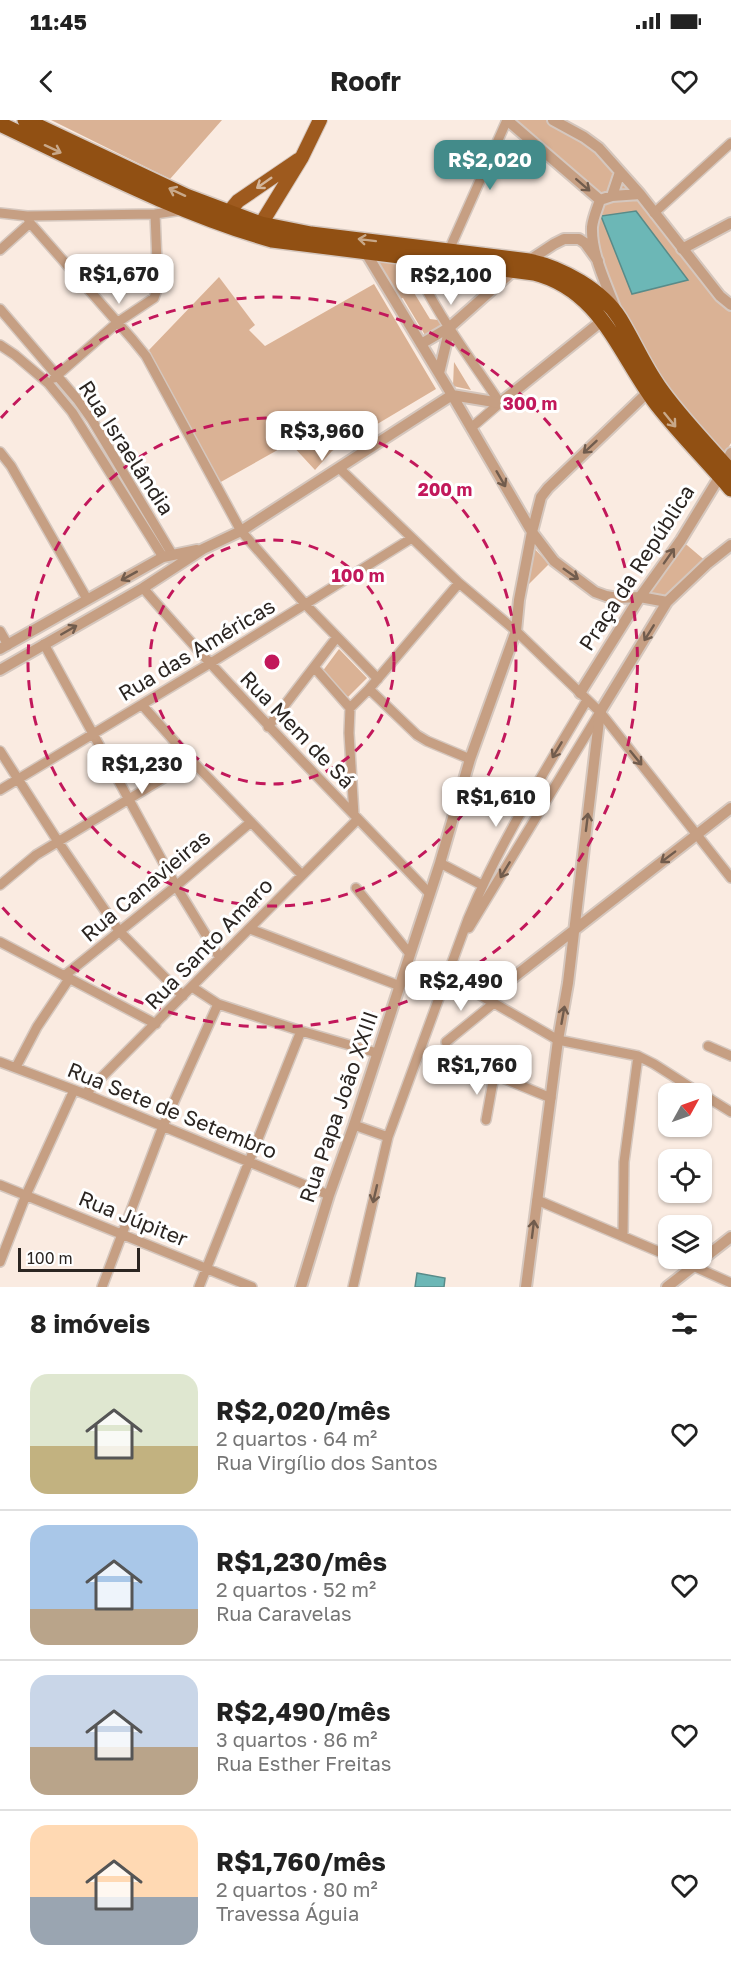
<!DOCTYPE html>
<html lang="pt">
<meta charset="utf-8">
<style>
body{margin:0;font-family:"Golos Text",sans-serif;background:#f6f6f6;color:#222;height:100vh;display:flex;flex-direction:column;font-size:22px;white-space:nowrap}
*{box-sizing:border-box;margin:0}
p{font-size:20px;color:#767676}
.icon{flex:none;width:33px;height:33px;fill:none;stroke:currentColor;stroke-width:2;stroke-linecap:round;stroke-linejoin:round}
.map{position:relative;height:1167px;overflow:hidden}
.details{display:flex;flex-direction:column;background:#fff;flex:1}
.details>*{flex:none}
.needle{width:39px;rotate:50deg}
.fabs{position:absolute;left:658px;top:963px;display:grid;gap:12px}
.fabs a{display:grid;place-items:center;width:54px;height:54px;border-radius:12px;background:#fff;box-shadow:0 2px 4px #0004;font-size:30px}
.scale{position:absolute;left:18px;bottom:15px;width:122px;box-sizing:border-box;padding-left:6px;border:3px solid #2b2521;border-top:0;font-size:16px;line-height:21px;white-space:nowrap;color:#2b2521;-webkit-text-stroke:4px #fff;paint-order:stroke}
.price{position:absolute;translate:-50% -51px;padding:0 14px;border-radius:12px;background:#fff;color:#222;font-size:20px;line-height:39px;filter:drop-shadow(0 2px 3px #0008)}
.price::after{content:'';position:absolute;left:50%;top:36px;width:18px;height:14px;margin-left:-9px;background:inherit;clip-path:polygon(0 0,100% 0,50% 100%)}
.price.active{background:#438b8a;color:#fff}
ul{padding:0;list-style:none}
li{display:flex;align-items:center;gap:18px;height:150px;padding:0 30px}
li+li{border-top:2px solid #e0e0e0}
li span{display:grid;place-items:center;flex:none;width:168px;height:120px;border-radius:18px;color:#555}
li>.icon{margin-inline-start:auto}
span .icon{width:72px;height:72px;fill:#fffc;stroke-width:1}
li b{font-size:26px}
h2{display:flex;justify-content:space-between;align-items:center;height:72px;padding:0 30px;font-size:26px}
.status{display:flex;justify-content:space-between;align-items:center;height:42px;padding:0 30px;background:#fff;direction:ltr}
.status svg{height:16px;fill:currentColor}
header{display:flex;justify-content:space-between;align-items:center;height:78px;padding:0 30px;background:#fff;font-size:27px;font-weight:700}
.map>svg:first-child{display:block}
</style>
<div class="status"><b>11:45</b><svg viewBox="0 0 49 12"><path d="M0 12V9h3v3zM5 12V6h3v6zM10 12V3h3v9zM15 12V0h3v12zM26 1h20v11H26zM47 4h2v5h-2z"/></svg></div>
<header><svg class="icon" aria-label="back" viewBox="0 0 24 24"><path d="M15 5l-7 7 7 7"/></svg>Roofr<svg class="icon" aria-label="heart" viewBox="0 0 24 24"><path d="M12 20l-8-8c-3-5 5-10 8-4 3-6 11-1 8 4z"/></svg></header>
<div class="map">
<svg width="731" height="1167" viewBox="0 0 731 1167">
<rect width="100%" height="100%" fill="#faebe1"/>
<!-- green -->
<path fill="#dab295" d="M51 0H222L170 59Z
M507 0H553L584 17 638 76 731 186V323L723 336 664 269 621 197 600 141 594 109 602 80Z
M373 139 394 140 430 199 438 200 442 205 425 215 403 178 398 179Z
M219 157 255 205 249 210 265 226 374 164 436 269 332 331 315 350 290 323 219 363 149 230Z
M454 242 471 270 453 266Z
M681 420 708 443 667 482 640 477Z
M531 425 549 444 526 467Z
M339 529 367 558 348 577 322 552Z"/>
<!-- water -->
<path fill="#6cb7b6" stroke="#588b89" stroke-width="1.5" d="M636 91 688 160 632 174 601 96Z
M417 1153 445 1158 444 1167H415Z"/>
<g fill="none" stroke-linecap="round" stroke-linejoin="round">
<!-- minor casing -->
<g stroke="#d5c7be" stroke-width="12">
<path id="minor" d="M0 93 27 96 155 94 183 90
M654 93 731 23
M27 96 30 103 133 220 146 236 241 411 306 485 378 559
M0 130 30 103
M449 130 507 0
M411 137C432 189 469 236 500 283L471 308
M0 189 77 279 92 300 172 434
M0 225 15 235 48 263 72 292 163 437
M54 258 118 202 154 178 158 166 155 94
M0 332 11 346 87 479
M339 348 459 463 516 511 600 592 731 758
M143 468C234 573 333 672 429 773
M0 511 8 525
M44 524 176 766 220 838
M314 547 350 588
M369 569 417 615 427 621 470 639
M142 585 192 641 302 755
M268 607 337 517
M0 631 59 723 119 811 183 876
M0 670 209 544 412 418
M354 695 349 613 350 588 369 569 459 463
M440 743 482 765
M0 765 36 735 192 641
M356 768 410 834
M469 808 600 592
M250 809 400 866
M0 822 156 904
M64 856 176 766 251 702
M447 856 558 920 638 936 654 944 701 974
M192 867 218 884 301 911 377 933
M446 922 494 883
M708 926 731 936
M454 938 551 978
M0 942 85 974 329 1075
M16 947 37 907 69 859
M85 974 358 699
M702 974 731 992
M486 1000 494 956
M354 1005 388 1017
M0 1065 252 1167
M537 1080 669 1136
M623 1115 624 1042 638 936
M675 1138 731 1163
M0 1142 26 1075 74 970
M102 1167 163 1006 218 884
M199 1167 301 911
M353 1167 388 1017 468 799C500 722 545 651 587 580"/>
</g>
<!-- tertiary casing -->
<g stroke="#d5c7be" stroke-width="14">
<path id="tertiary" d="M507 0 600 80
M553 0 584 17 599 28 640 74 720 176 731 185
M612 76 620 52
M682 129 731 103
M366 133 452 275 532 412 554 441 595 472 606 476 617 478 640 477 667 482
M615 188C606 163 591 134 592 107 593 98 597 89 600 80L612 76 640 74
M421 224 450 207
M439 253 450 207 513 151 554 124 564 119H579L585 123 598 141
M0 529 163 437 197 430
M0 550 143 468 203 429 241 411 452 275 500 283 603 200
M580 573 640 477 681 420 720 356 731 333
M487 878 731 688
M301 1167 329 1075 354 1005 440 743 470 639 516 511 519 480 532 412 541 377 548 368 648 272
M526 1167 558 920 568 863 600 592 667 482 708 443 731 425
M667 1167 731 1117"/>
</g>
<!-- primary casing -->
<g stroke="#d5c7be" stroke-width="16">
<path id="primary" d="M231 101 233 87 238 81 298 40
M258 114 261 104 302 37 320 0"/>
</g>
<!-- trunk casing -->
<g stroke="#d5c7be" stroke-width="18">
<path id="trunk" d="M25 0 186 76 261 104 311 114 529 141C562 148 602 170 620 199 634 222 644 246 659 267 680 297 707 324 731 352
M0 4C89 46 177 93 272 120L534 153C602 170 620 237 658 286 681 315 707 341 731 369"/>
</g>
<!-- minor -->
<use href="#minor" stroke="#c69f83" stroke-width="9"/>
<!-- tertiary -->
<use href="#tertiary" stroke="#c69f83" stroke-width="10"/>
<!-- primary -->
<use href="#primary" stroke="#9e5a1e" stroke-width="14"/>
<!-- trunk -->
<use href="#trunk" stroke="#915013" stroke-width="15"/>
</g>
<!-- one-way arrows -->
<defs><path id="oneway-shaft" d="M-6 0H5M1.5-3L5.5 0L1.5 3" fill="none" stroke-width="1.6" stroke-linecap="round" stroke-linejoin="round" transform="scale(1.5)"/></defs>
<g stroke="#c8a889">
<use href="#oneway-shaft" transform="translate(53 29) rotate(25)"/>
<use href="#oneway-shaft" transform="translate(177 72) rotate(-155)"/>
<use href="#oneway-shaft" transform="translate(367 120) rotate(-173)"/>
<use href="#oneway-shaft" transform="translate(670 300) rotate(51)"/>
</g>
<use stroke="#d3b59a" href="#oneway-shaft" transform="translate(264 63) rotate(145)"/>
<g stroke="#715c4d">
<use href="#oneway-shaft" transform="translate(583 65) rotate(41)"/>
<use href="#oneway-shaft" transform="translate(590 327) rotate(137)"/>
<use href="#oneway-shaft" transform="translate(501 359) rotate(60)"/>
<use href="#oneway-shaft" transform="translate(669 436) rotate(-55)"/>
<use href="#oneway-shaft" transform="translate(571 454) rotate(35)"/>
<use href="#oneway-shaft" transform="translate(129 456) rotate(151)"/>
<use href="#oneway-shaft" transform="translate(69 510) rotate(-30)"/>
<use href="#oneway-shaft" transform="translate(649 513) rotate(122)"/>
<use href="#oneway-shaft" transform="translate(557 630) rotate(121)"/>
<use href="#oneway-shaft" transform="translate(636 638) rotate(51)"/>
<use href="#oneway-shaft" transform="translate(587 702) rotate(-83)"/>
<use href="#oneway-shaft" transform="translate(668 737) rotate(143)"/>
<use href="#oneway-shaft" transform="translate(505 750) rotate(121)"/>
<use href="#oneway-shaft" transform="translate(563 895) rotate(-80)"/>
<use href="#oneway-shaft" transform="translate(375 1074) rotate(103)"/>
<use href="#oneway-shaft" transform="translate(533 1109) rotate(-83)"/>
</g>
<!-- distance rings -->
<g fill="none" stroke="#c2185b" stroke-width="3" stroke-dasharray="10 8">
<circle cx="272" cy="542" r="122"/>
<circle cx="272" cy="542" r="244"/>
<path d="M1 298A365 365 0 1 1 1 786"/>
</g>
<g text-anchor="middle" stroke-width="6" stroke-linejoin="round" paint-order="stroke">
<!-- street labels -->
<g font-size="21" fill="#2b2521" stroke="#fff">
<text transform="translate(126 328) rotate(57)" y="7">Rua Israelândia</text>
<text transform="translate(637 448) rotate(-57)" y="7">Praça da República</text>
<text transform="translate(197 530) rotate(-31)" y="7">Rua das Américas</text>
<text transform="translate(297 610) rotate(46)" y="7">Rua Mem de Sá</text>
<text transform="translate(146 766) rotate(-40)" y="7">Rua Canavieiras</text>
<text transform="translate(209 824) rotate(-46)" y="7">Rua Santo Amaro</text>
<text transform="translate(339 987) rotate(-71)" y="7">Rua Papa João XXIII</text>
<text transform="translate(172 991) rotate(22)" y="7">Rua Sete de Setembro</text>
<text transform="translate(133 1099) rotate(22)" y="7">Rua Júpiter</text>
</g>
</g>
<circle cx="272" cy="542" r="9" fill="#c2185b" stroke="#fff" stroke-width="3"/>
<g font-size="18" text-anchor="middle" font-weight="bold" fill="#c2185b" stroke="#fff" stroke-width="6" stroke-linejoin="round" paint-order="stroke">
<text x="530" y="290">300 m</text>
<text x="445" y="376">200 m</text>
<text x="358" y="462">100 m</text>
</g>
</svg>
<div class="fabs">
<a><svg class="needle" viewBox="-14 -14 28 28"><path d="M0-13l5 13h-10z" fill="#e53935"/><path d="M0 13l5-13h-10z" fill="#767676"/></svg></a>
<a><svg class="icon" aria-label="locate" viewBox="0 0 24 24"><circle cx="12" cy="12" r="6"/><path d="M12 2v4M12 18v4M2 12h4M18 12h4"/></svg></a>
<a><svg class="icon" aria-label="layers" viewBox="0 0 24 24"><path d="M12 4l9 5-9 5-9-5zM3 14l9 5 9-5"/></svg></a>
</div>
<div class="scale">100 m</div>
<b class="price active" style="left:490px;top:71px">R$2,020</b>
<b class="price" style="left:119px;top:185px">R$1,670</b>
<b class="price" style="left:451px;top:186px">R$2,100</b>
<b class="price" style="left:322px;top:342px">R$3,960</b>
<b class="price" style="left:142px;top:675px">R$1,230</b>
<b class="price" style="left:496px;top:708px">R$1,610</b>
<b class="price" style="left:461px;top:892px">R$2,490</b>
<b class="price" style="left:477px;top:976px">R$1,760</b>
</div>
<section class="details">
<h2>8 imóveis<svg class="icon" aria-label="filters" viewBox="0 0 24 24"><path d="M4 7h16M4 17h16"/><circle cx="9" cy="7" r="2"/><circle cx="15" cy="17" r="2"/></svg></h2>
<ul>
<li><span style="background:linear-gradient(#dfe7d0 60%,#c2b280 0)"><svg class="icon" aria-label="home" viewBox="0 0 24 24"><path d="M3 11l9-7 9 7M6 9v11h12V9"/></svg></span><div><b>R$2,020/mês</b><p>2 quartos · 64 m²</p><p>Rua Virgílio dos Santos</p></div><svg class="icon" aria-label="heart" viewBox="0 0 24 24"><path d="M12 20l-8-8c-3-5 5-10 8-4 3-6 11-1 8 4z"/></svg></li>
<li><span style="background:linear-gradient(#a9c7e8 70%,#b9a48a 0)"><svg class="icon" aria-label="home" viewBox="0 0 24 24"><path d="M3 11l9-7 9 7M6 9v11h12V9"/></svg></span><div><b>R$1,230/mês</b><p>2 quartos · 52 m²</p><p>Rua Caravelas</p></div><svg class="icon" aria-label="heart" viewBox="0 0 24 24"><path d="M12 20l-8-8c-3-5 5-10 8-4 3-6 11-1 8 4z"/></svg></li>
<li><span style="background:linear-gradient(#c9d6e8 60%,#b9a48a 0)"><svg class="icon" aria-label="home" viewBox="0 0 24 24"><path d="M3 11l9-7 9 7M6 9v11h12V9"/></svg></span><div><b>R$2,490/mês</b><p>3 quartos · 86 m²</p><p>Rua Esther Freitas</p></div><svg class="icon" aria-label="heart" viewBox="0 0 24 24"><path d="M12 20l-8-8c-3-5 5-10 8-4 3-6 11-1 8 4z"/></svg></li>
<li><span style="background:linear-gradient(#ffd9b3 60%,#9aa5b1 0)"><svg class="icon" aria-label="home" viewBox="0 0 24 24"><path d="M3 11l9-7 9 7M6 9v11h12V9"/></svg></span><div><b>R$1,760/mês</b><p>2 quartos · 80 m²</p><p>Travessa Águia</p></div><svg class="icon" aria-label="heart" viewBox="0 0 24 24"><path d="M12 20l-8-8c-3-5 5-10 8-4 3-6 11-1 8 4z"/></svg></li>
</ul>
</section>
